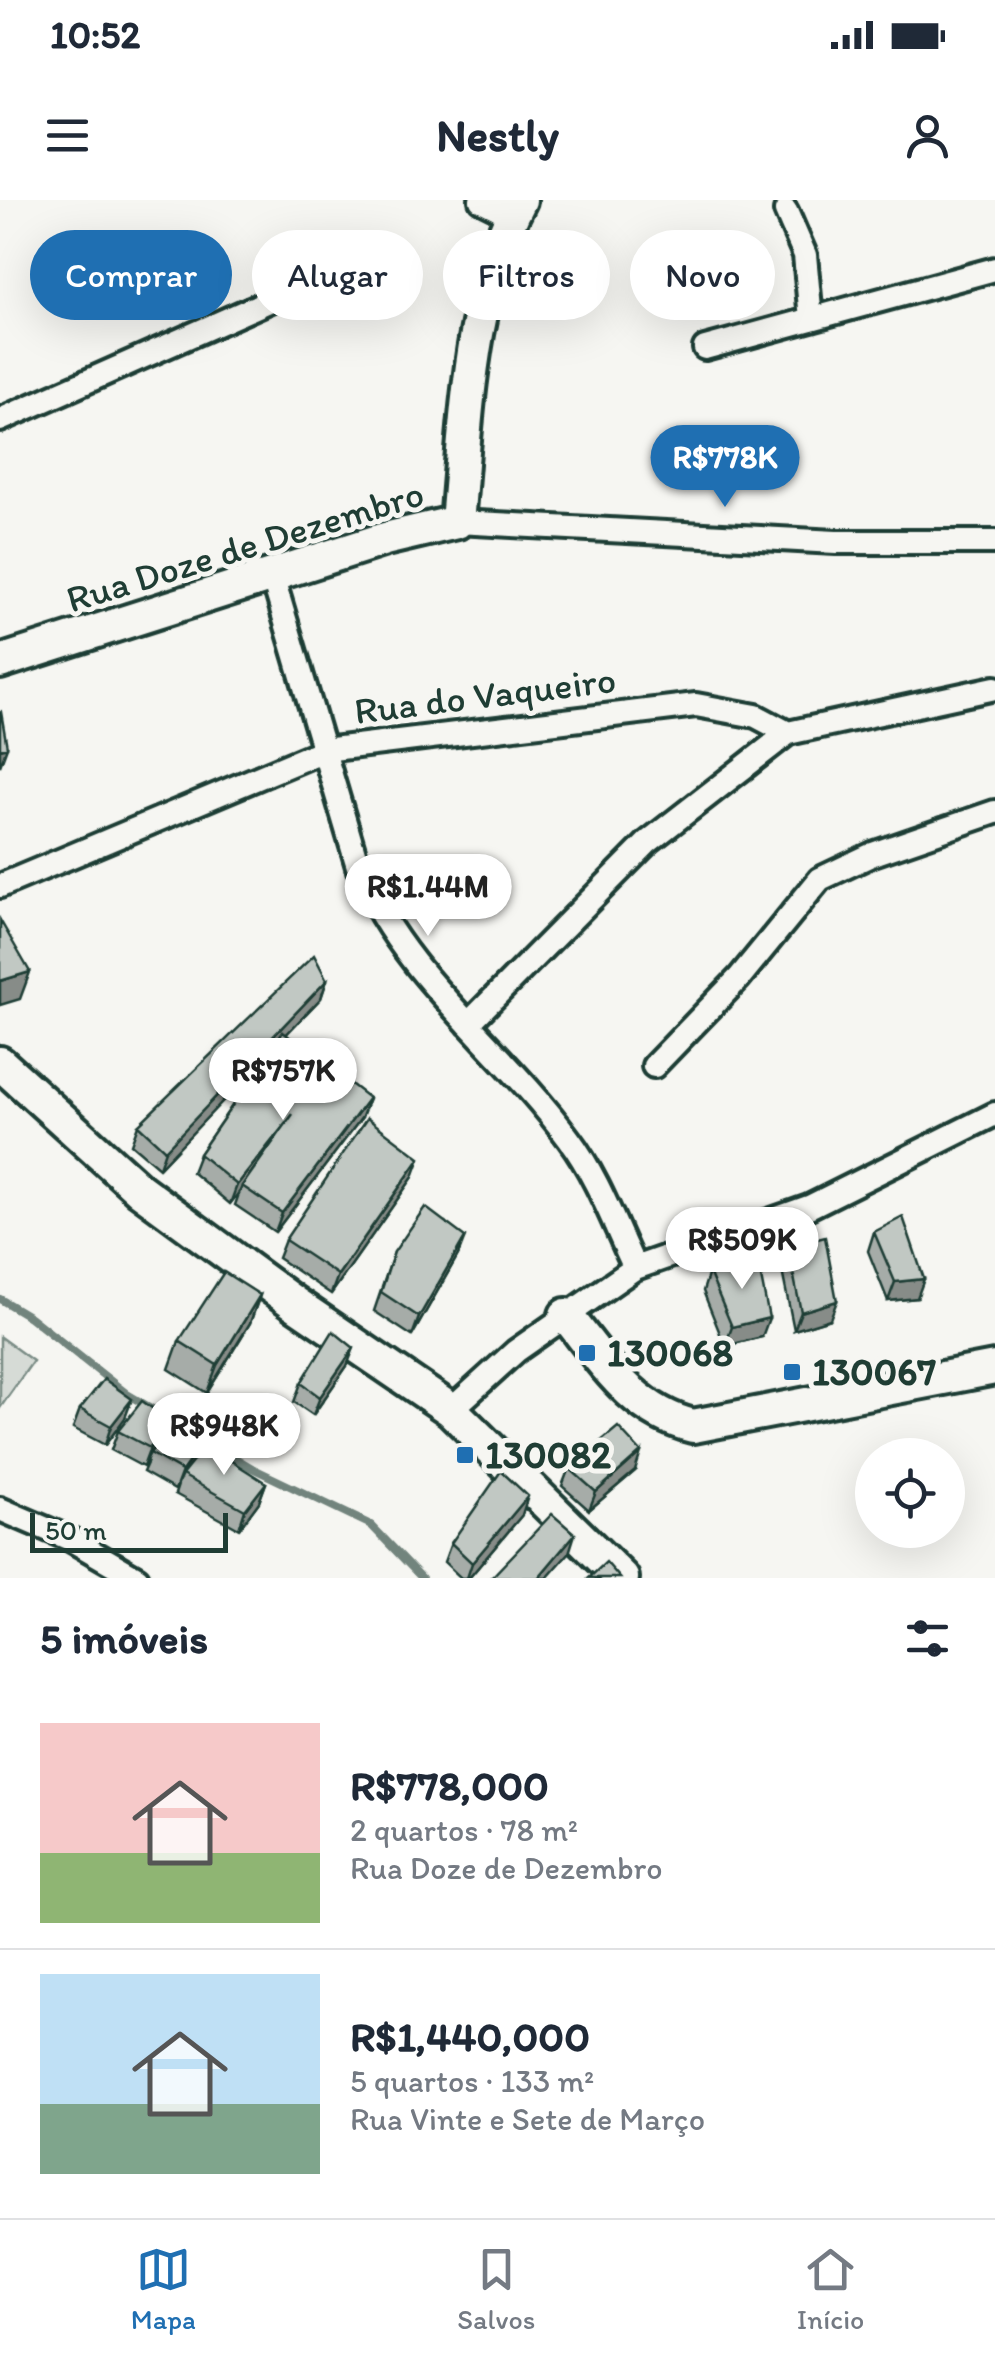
<!DOCTYPE html>
<html lang="pt">
<meta charset="utf-8">
<style>
body{margin:0;font-family:Itim,sans-serif;background:#f2f2f3;color:#1f2937;height:100vh;display:flex;flex-direction:column;font-size:38px;white-space:nowrap}
*{box-sizing:border-box;margin:0}
p{font-size:32px;color:#747a83}
.icon{flex:none;width:55px;height:55px;fill:none;stroke:currentColor;stroke-width:2;stroke-linecap:round;stroke-linejoin:round}
.map{position:relative;height:1378px;overflow:hidden}
.details{display:flex;flex-direction:column;background:#fff;flex:1}
.details>*{flex:none}
.guide{position:absolute;left:30px;top:30px;width:935px;height:90px;display:flex;gap:20px}
.controls{position:absolute;left:855px;top:1238px;display:grid;gap:20px}
.controls a{display:grid;place-items:center;width:110px;height:110px;border-radius:50%;background:#fff;box-shadow:0 10px 40px #0002;font-size:50px}
.scale{position:absolute;left:30px;bottom:25px;width:198px;box-sizing:border-box;padding-left:10px;border:5px solid #1f3d34;border-top:0;font-size:28px;line-height:35px;white-space:nowrap;color:#1f3d34;-webkit-text-stroke:8px #f6f6f2;paint-order:stroke}
.price{position:absolute;translate:-50% -85px;padding:0 22px;border-radius:35px;background:#fff;color:#222;font-size:32px;line-height:65px;filter:drop-shadow(0 2px 5px #0008)}
.price::after{content:'';position:absolute;left:50%;top:60px;width:30px;height:22px;margin-left:-15px;background:inherit;clip-path:polygon(0 0,100% 0,50% 100%)}
.price.on{background:#1f6fb2;color:#fff}
ul{padding:0;list-style:none}
li{display:flex;align-items:center;gap:30px;height:250px;padding:0 40px}
li+li{border-top:2px solid #e0e1e3}
li span{display:grid;place-items:center;flex:none;width:280px;height:200px;border-radius:0px;color:#555}
li>.icon{margin-inline-start:auto}
span .icon{width:120px;height:120px;fill:#fffc;stroke-width:1}
li b{font-size:42px}
h2{display:flex;justify-content:space-between;align-items:center;height:120px;padding:0 40px;font-size:42px}
.tag{padding:0 35px;border-radius:45px;background:#fff;box-shadow:0 10px 40px #0002;font-size:35px;line-height:90px}
.tag.on{background:#1f6fb2;color:#fff}
.status{display:flex;justify-content:space-between;align-items:center;height:70px;padding:0 50px;background:#fff;direction:ltr}
.status svg{height:28px;fill:currentColor}
header{display:flex;justify-content:space-between;align-items:center;height:130px;padding:0 40px;background:#fff;font-size:45px;font-weight:800}
.dock{display:flex;justify-content:space-around;align-items:center;height:140px;border-top:2px solid #e0e1e3;background:#fff;font-size:28px;color:#747a83}
.dock a{display:grid;justify-items:center;gap:5px}
.dock .on{color:#1f6fb2}
.map>svg:first-child{display:block}
</style>
<div class="status"><b>10:52</b><svg viewBox="0 0 49 12"><path d="M0 12V9h3v3zM5 12V6h3v6zM10 12V3h3v9zM15 12V0h3v12zM26 1h20v11H26zM47 4h2v5h-2z"/></svg></div>
<header><svg class="icon" aria-label="menu" viewBox="0 0 24 24"><path d="M4 6h16M4 12h16M4 18h16"/></svg>Nestly<svg class="icon" aria-label="person" viewBox="0 0 24 24"><circle cx="12" cy="8" r="4"/><path d="M4 21q1-7 8-7t8 7"/></svg></header>
<div class="map">
<svg width="995" height="1378" viewBox="0 0 995 1378">
<rect width="100%" height="100%" fill="#f6f6f2"/>
<filter id="ink" filterUnits="userSpaceOnUse"><feTurbulence type="fractalNoise" baseFrequency=".01" numOctaves="2"/><feDisplacementMap in="SourceGraphic" scale="20" xChannelSelector="R" yChannelSelector="G"/><feConvolveMatrix kernelMatrix="1 2 1 2 8 2 1 2 1" color-interpolation-filters="sRGB"/></filter>
<g filter="url(#ink)">
<!-- green -->
<path fill="#d6dbd6" stroke="#7a8c85" stroke-width="2.5" d="M0 1137 33 1161 0 1208Z"/>
<g fill="none" stroke-linecap="round" stroke-linejoin="round">
<!-- stream -->
<path stroke="#72847d" stroke-width="8" d="M0 1099 30 1117 127 1194 252 1268 371 1325 422 1378"/>
<!-- street casing -->
<g stroke="#1f3d34" stroke-width="30">
<path id="street" d="M481 0 513 16
M786 11 805 55 811 119
M705 148 995 69
M0 220 307 84
M457 322 836 342H995
M272 375 359 670C404 778 501 846 569 939 597 976 615 1026 635 1068
M0 686 324 550 696 505 756 516 788 533
M468 824 648 642 788 533 995 488
M654 866 739 778 820 679 873 654 995 612
M451 1210 516 1151 635 1068 809 1007 995 914
M0 1309 70 1339 137 1378"/>
</g>
<!-- secondary casing -->
<g stroke="#1f3d34" stroke-width="40">
<path id="secondary" d="M0 462 385 339 457 322C467 216 469 97 520 0
M0 863 140 990 294 1103 451 1210 622 1378
M566 1115C603 1161 632 1211 693 1226L995 1168"/>
</g>
<!-- street -->
<use href="#street" stroke="#f6f6f2" stroke-width="22"/>
<!-- secondary -->
<use href="#secondary" stroke="#f6f6f2" stroke-width="32"/>
</g>
<!-- wall -->
<path fill="#a6aca8" stroke="#1f3d34" stroke-width="2.5" d="M327 780 321 798 286 834 362 917 275 1032 235 1005 240 991 230 1004 192 972 199 954 268 853 159 968 131 944 138 925Z
M413 977 331 1094 278 1058 285 1040Z
M874 1032 917 1098 888 1101 868 1051Z
M788 1047 830 1119 794 1130 781 1066Z
M394 1052 458 1055 412 1136 374 1111Z
M709 1072 762 1137 725 1146 703 1091Z
M260 1095 250 1123 207 1193 169 1169 179 1141Z
M347 1166 313 1215 294 1202 301 1183Z
M80 1209 125 1218 105 1245 73 1228Z
M170 1221 165 1235 197 1256 266 1283 259 1302 239 1329 175 1294 178 1285 175 1290 143 1272 148 1261 143 1267 111 1250 118 1231Z
M569 1268 635 1271 589 1310 562 1286Z
M522 1315 469 1378H461L444 1362 451 1343Z"/>
<!-- shaded-wall -->
<path fill="#878c88" stroke="#1f3d34" stroke-width="2.5" d="M7 547 0 566V549Z
M30 772 20 799 0 805V781Z
M327 780 321 798 159 968 165 950Z
M369 898 362 917 275 1032 282 1013Z
M293 914 242 986 240 991 230 1004 237 985Z
M420 958 413 977 331 1094 338 1075Z
M465 1037 458 1055 412 1136 419 1117Z
M924 1079 917 1098 888 1101 895 1082Z
M260 1095 250 1123 207 1193 217 1165Z
M837 1101 830 1119 794 1130 801 1112Z
M769 1118 762 1137 725 1146 732 1127Z
M354 1148 347 1166 313 1215 320 1197Z
M132 1199 125 1218 105 1245 111 1226Z
M170 1221 163 1240 150 1253 143 1267 150 1248Z
M202 1244 195 1262 182 1275 175 1290 182 1271Z
M641 1252 635 1271 589 1310 596 1292Z
M266 1283 259 1302 239 1329 245 1310Z
M528 1296 522 1315 469 1378H467L472 1363Z
M575 1334 569 1353 547 1378H538Z"/>
<!-- building -->
<path fill="#c1c8c3" stroke="#1f3d34" stroke-width="2.5" d="M1 512 7 547 0 549V513Z
M0 720 30 772 0 781Z
M314 755 327 780 165 950 138 925Z
M283 832 369 898 282 1013 242 986 293 914 237 985 199 954Z
M367 918 420 958 338 1075 285 1040Z
M425 1007 465 1037 419 1117 381 1092 394 1052Z
M903 1017 924 1079 895 1082 874 1032Z
M825 1037 837 1101 801 1112 788 1047Z
M757 1057 769 1118 732 1127 709 1072Z
M224 1072 260 1095 217 1165 179 1141Z
M333 1131 354 1148 320 1197 301 1183Z
M104 1179 132 1199 111 1226 80 1209Z
M142 1201 170 1221 150 1248 118 1231Z
M174 1223 202 1244 182 1271 150 1253Z
M618 1227 641 1252 596 1292 569 1268Z
M206 1245 266 1283 245 1310 182 1275Z
M501 1271 528 1296 472 1363 451 1343Z
M552 1314 575 1334 538 1378H491Z
M606 1362 620 1378H589Z"/>
</g>
<!-- markers -->
<g fill="#1f6fb2" stroke="#f6f6f2" stroke-width="4">
<rect x="577" y="1143" width="20" height="20" rx="5"/>
<rect x="782" y="1162" width="20" height="20" rx="5"/>
<rect x="455" y="1245" width="20" height="20" rx="5"/>
</g>
<g text-anchor="middle" stroke-width="10" stroke-linejoin="round" paint-order="stroke">
<!-- street labels -->
<g font-size="38" fill="#1f3d34" stroke="#f6f6f2">
<text transform="translate(245 346) rotate(-17)" y="13">Rua Doze de Dezembro</text>
<text transform="translate(485 495) rotate(-7)" y="13">Rua do Vaqueiro</text>
</g>
<!-- poi labels -->
<g font-size="38" font-weight="bold" fill="#1f3d34" stroke="#f6f6f2" text-anchor="start">
<text x="607" y="1166">130068</text>
<text x="812" y="1185">130067</text>
<text x="485" y="1268">130082</text>
</g>
</g>
</svg>
<div class="controls">
<a><svg class="icon" aria-label="locate" viewBox="0 0 24 24"><circle cx="12" cy="12" r="6"/><path d="M12 2v4M12 18v4M2 12h4M18 12h4"/></svg></a>
</div>
<div class="scale">50 m</div>
<b class="price on" style="left:725px;top:310px">R$778K</b>
<b class="price" style="left:428px;top:739px">R$1.44M</b>
<b class="price" style="left:283px;top:923px">R$757K</b>
<b class="price" style="left:742px;top:1092px">R$509K</b>
<b class="price" style="left:224px;top:1278px">R$948K</b>
<div class="guide">
<a class="tag on">Comprar</a>
<a class="tag">Alugar</a>
<a class="tag">Filtros</a>
<a class="tag">Novo</a>
</div>
</div>
<section class="details">
<h2>5 imóveis<svg class="icon" aria-label="filters" viewBox="0 0 24 24"><path d="M4 7h16M4 17h16"/><circle cx="9" cy="7" r="2"/><circle cx="15" cy="17" r="2"/></svg></h2>
<ul>
<li><span style="background:linear-gradient(#f6c9c9 65%,#8fb573 0)"><svg class="icon" aria-label="home" viewBox="0 0 24 24"><path d="M3 11l9-7 9 7M6 9v11h12V9"/></svg></span><div><b>R$778,000</b><p>2 quartos · 78 m²</p><p>Rua Doze de Dezembro</p></div></li>
<li><span style="background:linear-gradient(#bfe0f5 65%,#7fa58c 0)"><svg class="icon" aria-label="home" viewBox="0 0 24 24"><path d="M3 11l9-7 9 7M6 9v11h12V9"/></svg></span><div><b>R$1,440,000</b><p>5 quartos · 133 m²</p><p>Rua Vinte e Sete de Março</p></div></li>
</ul>
</section>
<nav class="dock">
<a class="on"><svg class="icon" aria-label="map" viewBox="0 0 24 24"><path d="M3 6l6-2 6 2 6-2v14l-6 2-6-2-6 2zM9 4v14M15 6v14"/></svg>Mapa</a>
<a><svg class="icon" aria-label="saved" viewBox="0 0 24 24"><path d="M7 4h10v16l-5-4-5 4z"/></svg>Salvos</a>
<a><svg class="icon" aria-label="home" viewBox="0 0 24 24"><path d="M3 11l9-7 9 7M6 9v11h12V9"/></svg>Início</a>
</nav>
